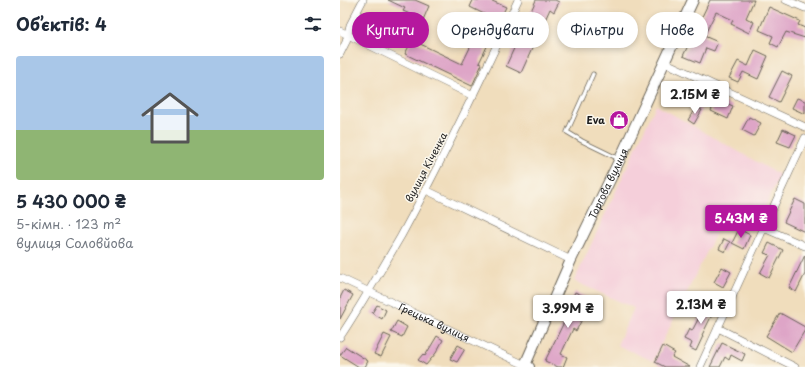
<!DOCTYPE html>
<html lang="uk">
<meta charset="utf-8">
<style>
body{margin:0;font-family:"Playpen Sans",sans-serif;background:#f2f2f3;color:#1f2937;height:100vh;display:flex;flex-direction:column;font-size:15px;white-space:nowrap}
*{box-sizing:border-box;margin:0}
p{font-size:13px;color:#747a83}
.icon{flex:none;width:22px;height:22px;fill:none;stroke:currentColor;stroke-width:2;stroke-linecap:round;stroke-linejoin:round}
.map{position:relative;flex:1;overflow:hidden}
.drawer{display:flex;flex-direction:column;background:#fff;width:340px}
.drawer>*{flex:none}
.hud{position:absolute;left:12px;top:12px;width:380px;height:36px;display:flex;gap:8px}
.price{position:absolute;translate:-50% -34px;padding:0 9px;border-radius:4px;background:#fff;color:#222;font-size:13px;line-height:26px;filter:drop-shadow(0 1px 2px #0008)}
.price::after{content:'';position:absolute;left:50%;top:24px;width:12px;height:9px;margin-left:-6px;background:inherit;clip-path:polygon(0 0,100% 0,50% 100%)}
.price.on{background:#b5179e;color:#fff}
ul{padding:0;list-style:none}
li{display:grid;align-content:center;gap:8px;height:212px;padding:0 16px}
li+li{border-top:1px solid #e0e1e3}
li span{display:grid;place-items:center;height:124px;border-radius:4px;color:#555}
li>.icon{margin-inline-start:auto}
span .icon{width:72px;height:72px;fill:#fffc;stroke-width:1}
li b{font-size:17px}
h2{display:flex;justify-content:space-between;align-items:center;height:48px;padding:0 16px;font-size:17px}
.tag{padding:0 14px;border-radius:18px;background:#fff;box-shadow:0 2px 6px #0003;font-size:14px;line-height:36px}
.tag.on{background:#b5179e;color:#fff}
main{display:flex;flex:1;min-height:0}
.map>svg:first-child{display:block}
</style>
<main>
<section class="drawer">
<h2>Об’єктів: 4<svg class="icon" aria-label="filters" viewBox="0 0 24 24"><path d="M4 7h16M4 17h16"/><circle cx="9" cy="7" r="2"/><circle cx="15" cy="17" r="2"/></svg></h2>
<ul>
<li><span style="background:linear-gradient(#a9c7e8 60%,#8fb573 0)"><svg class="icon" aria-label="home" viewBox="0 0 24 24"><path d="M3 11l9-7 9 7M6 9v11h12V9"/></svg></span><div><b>5 430 000 ₴</b><p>5-кімн. · 123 m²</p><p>вулиця Соловйова</p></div></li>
</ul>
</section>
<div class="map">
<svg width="465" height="367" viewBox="0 0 465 367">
<rect width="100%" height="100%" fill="#fbf7ec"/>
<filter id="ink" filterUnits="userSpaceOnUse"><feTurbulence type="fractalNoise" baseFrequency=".025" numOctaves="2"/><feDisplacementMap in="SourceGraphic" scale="8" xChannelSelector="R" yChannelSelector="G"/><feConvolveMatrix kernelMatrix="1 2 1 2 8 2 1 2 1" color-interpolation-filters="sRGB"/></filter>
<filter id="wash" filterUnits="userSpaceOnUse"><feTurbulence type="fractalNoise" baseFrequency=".012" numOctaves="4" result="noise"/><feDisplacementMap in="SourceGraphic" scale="16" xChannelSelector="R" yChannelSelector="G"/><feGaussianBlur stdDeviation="0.9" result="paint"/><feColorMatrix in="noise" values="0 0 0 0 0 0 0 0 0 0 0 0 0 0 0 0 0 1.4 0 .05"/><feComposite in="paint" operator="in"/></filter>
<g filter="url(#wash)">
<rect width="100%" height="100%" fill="#f0ddbc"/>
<!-- built -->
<path fill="#f5cfda" d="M316 105 440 175 414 230 384 217 313 361 277 345 294 308 234 281Z"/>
<g id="blocks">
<!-- building -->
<path fill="#dea5c7" d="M48 0H75L89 6 83 20 63 11 65 8Z
M133 0H150L166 7 139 63 142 64 132 86 65 54 72 40 122 64 146 15 130 7Z
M196 0H215L219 2 214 12 210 9 181 73 166 66Z
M370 0H414L406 18 414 22 409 33 391 24 393 20 376 12 364 36 378 42 374 51 366 48 360 63 343 56Z
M429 7 460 21 458 25 465 28V38L446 32 438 47 430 43 433 36 419 30Z
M415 50 428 56 418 79 403 72 398 82 389 78 398 61 408 66Z
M442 71 452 76 439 102 429 97Z
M339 82 348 87 343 95 334 89Z
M457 98 465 101V114L452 108Z
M376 99 393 106 388 119 371 111Z
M356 107 362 110 354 124 348 120Z
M409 117 421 123 414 136 402 130Z
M443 129 456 135 450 147 437 142Z
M455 199 465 204V232L444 222Z
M399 229 410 235 404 249 392 243Z
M384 239 390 242 385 252 379 249Z
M429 243 443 250 429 278 420 273 430 255 424 253Z
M465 255V274L456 292 449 288Z
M382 267 391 272 383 287 374 282Z
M4 290 13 295 0 319V298Z
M235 292 252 300 236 331 233 329 221 354 227 357 223 367H218L205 361 228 314 225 313Z
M369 298 378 303 362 335 363 336 356 351 350 348 352 343 344 339 349 329 352 331Z
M37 305 46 310 42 319 32 313Z
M440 313 465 327V330L452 352 426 336Z
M57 321 67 327 62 337 51 332Z
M44 334 51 337 41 357 34 354Z
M97 336 103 340 96 353 86 365 78 360 83 354 85 356Z
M382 343 405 354 402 361 391 355 389 360 385 357 380 367H370Z
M118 345 125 349 117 362 110 359Z
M323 346 335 353 332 357 350 367H325L315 362Z
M6 347 28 361 25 367H19L0 355Z"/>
</g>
</g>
<g filter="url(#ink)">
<use href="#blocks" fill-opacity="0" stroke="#666054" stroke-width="1"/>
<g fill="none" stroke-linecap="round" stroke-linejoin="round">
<!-- service casing -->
<g stroke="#666054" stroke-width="5">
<path id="service" d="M253 74 227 132 242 141 279 159"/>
</g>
<!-- minor casing -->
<g stroke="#666054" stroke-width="8">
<g id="minor">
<path d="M446 0 465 8"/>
<path d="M0 31 133 96"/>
<path d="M0 54 6 42 10 25 23 0"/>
<path d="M324 62 465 127"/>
<path d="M86 190 231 260"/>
<path d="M424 228 465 246"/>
<path id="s1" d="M0 278 185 365V367"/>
<path d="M378 328 455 367"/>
<path d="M0 337C22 304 41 270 61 236 103 159 141 80 178 0"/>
<path d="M360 367 465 138"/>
</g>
</g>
<!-- secondary casing -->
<g stroke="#666054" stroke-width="12">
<g id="secondary">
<path id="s2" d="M189 367 185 365 231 260 280 159 353 0"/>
</g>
</g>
<!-- service -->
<use href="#service" stroke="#fff" stroke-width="3.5"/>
<!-- minor -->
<use href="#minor" stroke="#fff" stroke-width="7"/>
<!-- secondary -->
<use href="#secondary" stroke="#fff" stroke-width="10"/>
</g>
</g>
<!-- icons -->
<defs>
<g id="shop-disc" transform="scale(1)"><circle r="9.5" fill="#b5179e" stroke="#fbf7ec"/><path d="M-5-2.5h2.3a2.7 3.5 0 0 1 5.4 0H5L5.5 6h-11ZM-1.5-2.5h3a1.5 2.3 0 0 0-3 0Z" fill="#fff"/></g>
</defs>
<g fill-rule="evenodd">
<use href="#shop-disc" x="279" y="120"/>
</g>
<g text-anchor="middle" stroke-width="3" stroke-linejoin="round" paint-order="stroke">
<!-- poi labels -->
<g font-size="10" font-weight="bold" fill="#1c1c1c" stroke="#fbf7ec" text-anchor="end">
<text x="265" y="124">Eva</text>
</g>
<!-- street labels -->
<g font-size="10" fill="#1c1c1c" stroke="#fbf7ec">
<text transform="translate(86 167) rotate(-62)" y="4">вулиця Кіченка</text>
<text dy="4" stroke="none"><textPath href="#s2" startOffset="204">Торгова вулиця</textPath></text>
<text dy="4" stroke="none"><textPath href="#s1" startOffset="104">Грецька вулиця</textPath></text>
</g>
</g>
</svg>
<b class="price" style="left:355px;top:115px">2.15M ₴</b>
<b class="price on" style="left:401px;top:239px">5.43M ₴</b>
<b class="price" style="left:361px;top:325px">2.13M ₴</b>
<b class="price" style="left:228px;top:329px">3.99M ₴</b>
<div class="hud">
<a class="tag on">Купити</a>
<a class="tag">Орендувати</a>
<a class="tag">Фільтри</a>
<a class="tag">Нове</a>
</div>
</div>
</main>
